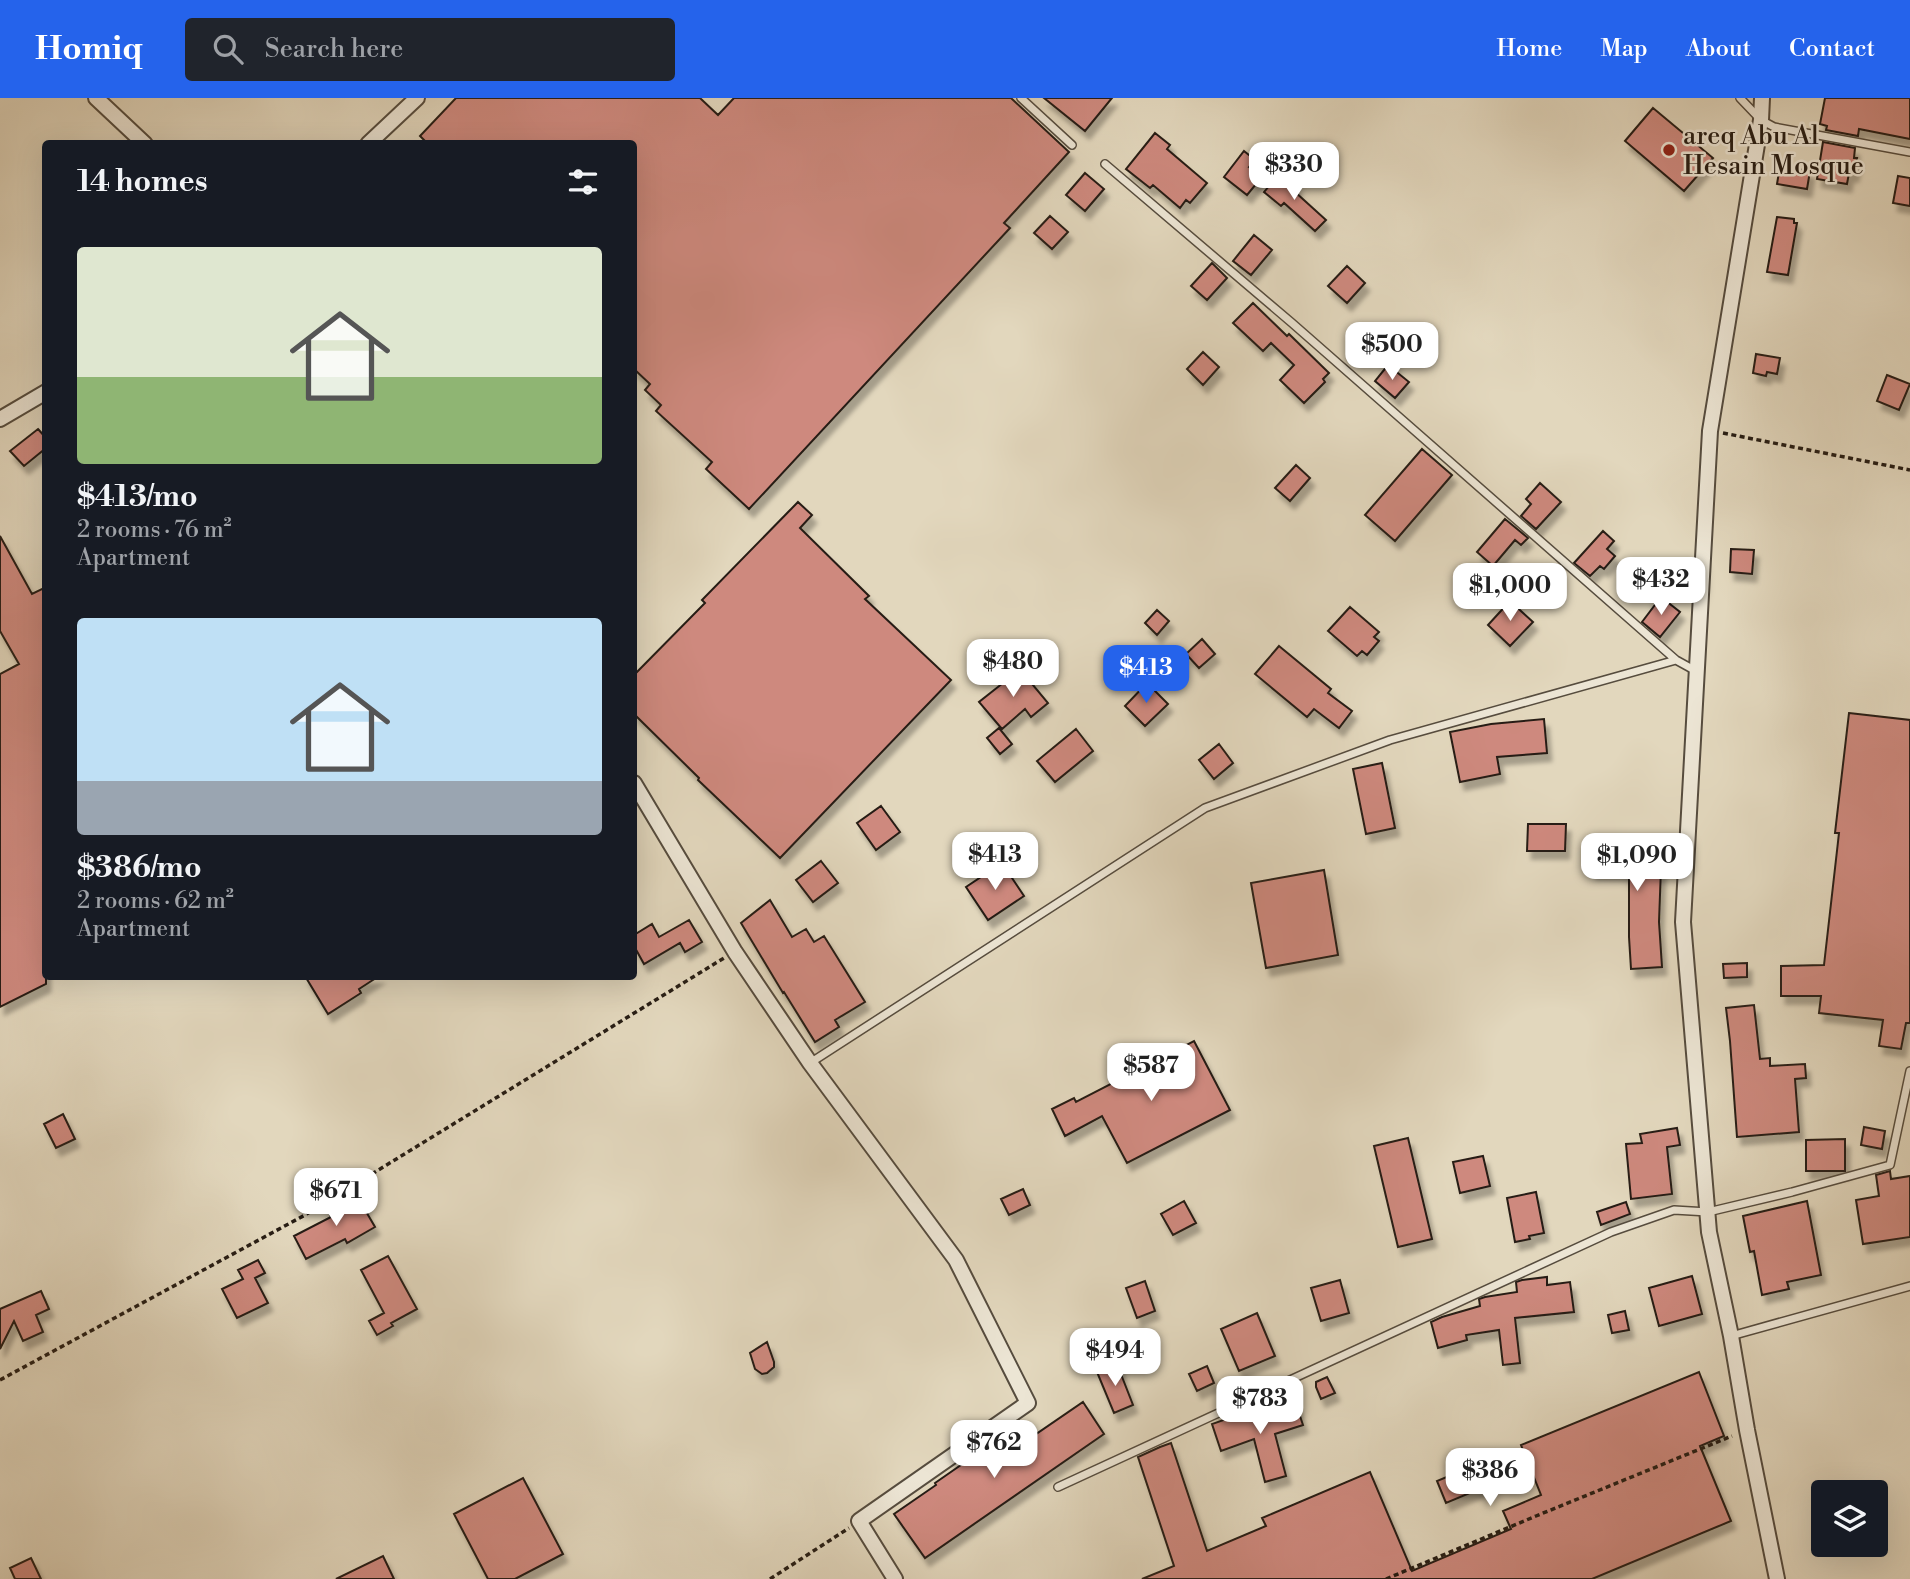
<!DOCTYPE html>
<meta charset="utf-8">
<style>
body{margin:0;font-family:"Libre Bodoni",serif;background:#20242c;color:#f1f3f6;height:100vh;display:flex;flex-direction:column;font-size:26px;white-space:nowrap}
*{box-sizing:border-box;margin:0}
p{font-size:23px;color:#9ea1a6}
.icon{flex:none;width:38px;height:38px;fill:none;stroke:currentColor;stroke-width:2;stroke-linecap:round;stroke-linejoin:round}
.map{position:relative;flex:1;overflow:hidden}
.drawer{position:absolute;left:42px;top:42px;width:595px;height:840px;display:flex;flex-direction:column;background:#171b24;border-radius:7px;box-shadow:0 7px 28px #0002}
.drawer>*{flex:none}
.buttons{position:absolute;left:1811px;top:1382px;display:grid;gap:14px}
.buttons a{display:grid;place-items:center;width:77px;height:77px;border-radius:7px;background:#171b24;box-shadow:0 7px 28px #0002;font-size:35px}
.price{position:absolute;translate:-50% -60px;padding:0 16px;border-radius:14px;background:#fff;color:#222;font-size:23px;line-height:46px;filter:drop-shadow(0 2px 4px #0008)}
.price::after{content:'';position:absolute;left:50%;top:42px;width:21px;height:16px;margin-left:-10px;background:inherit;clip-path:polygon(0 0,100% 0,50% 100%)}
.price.selected{background:#2563eb;color:#fff}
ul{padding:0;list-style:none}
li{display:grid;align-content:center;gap:14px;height:371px;padding:0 35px}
li span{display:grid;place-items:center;height:217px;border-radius:7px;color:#555}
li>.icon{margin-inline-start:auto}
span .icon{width:126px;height:126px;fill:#fffc;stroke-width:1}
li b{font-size:30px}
h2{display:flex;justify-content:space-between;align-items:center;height:84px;padding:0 35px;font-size:30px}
header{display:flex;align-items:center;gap:42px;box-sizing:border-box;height:98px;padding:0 35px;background:#2563eb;color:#fff}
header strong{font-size:33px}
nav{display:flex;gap:38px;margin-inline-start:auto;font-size:24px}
.search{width:490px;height:63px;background:#20242c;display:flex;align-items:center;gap:18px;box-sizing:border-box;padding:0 24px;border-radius:7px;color:#9ea1a6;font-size:26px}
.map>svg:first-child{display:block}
</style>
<header>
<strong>Homiq</strong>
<div class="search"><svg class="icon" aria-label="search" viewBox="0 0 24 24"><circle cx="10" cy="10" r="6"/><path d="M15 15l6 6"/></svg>Search here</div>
<nav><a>Home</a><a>Map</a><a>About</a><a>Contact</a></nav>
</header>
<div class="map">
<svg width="1910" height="1481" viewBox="0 0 1910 1481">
<defs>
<filter id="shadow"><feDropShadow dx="4.5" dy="8" stdDeviation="2" flood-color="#0004"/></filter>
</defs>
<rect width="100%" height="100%" fill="#e2d7bd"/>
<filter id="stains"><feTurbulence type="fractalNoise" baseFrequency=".00286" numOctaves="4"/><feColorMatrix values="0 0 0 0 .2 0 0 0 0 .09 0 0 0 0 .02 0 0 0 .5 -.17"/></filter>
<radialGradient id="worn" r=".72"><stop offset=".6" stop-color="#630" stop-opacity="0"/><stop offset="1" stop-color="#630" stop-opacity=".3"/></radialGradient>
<!-- building -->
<path fill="#ce897e" stroke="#271d14" stroke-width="2" filter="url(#shadow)" d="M456 0H700L718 17 734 0H1011L1069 54 1004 125 1010 130 749 411 706 371 712 364 656 313 661 307 645 292 650 286 634 271V46H428L420 38Z
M1044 0H1112L1085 33Z
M1825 0H1910V41L1859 31 1858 38 1826 32 1827 28 1820 26Z
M1653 10 1713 60 1684 93 1625 43Z
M1155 35 1170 47 1167 51 1207 85 1190 105 1186 102 1180 110 1153 87 1150 90 1126 71Z
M1823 44 1855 50 1854 60H1857L1854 76 1849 75 1847 86 1817 81Z
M1244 53 1255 62 1249 69 1262 79 1247 97 1224 79Z
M1780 68 1810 73 1807 91 1777 86Z
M1085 75 1104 91 1085 113 1066 97Z
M1279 76 1296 90 1294 93 1326 122 1315 133 1284 105 1281 108 1264 94Z
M1898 78 1910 80V108L1893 105Z
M1050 118 1068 134 1052 151 1034 135Z
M1777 119 1794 121V125H1797L1788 177 1767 174Z
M1254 137 1272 152 1251 177 1233 163Z
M1212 165 1227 180 1207 202 1191 188Z
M1347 168 1365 185 1347 205 1328 188Z
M1253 205 1287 238 1289 236 1329 275 1323 281 1325 284 1304 305 1280 282 1294 267 1271 245 1263 253 1233 225Z
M1203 254 1219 269 1203 287 1187 271Z
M1756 256 1780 260 1777 276 1767 274 1766 278 1753 275Z
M1388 267 1409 284 1395 300 1375 283Z
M1887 277 1910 286 1899 312 1877 303Z
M38 331 46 340V350L24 368 10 353Z
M1422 351 1452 377 1395 443 1365 417Z
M1296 367 1310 380 1290 403 1275 390Z
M1540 385 1561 404 1536 431 1521 418 1531 406 1526 401Z
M798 404 812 417 800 430 869 498 865 501 951 582 780 760 698 682 699 680 634 616V577L705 505 702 502Z
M1505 421 1528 440 1521 447 1515 442 1493 468 1477 454Z
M1603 433 1614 443 1607 451 1615 458 1604 471 1600 468 1590 478 1574 465Z
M0 438 32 496 46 489V886L0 909V576L19 566 0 533Z
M1731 451 1754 452 1752 476 1730 474Z
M1661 499 1680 514 1660 539 1642 524Z
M1510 503 1533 524 1510 548 1488 527Z
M1350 509 1379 534 1374 539 1379 543 1367 557 1362 553 1357 558 1328 533Z
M1157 512 1169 523 1157 537 1145 525Z
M1202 541 1215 556 1199 570 1186 556Z
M1279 548 1331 591 1328 595 1352 613 1339 630 1314 611 1307 619 1255 576Z
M1018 569 1048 605 1031 619 1025 611 1002 631 979 604 1003 585 1001 583Z
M1147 585 1168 606 1145 628 1125 608Z
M1849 615 1910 622V925H1906L1901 951 1879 948 1883 922 1819 915 1821 898H1781V868L1824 867 1839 735H1835Z
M1544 621 1547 655 1497 659 1500 676 1460 684 1450 634 1491 626Z
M999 630 1012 646 1000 656 987 640Z
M1076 631 1093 653 1055 684 1037 663Z
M1219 646 1233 665 1214 681 1199 662Z
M1382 665 1395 730 1366 736 1353 671Z
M881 708 900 734 876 752 857 725Z
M1528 726H1566L1565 753H1527Z
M1592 741 1662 743 1659 824 1662 869 1631 871 1629 839V774L1592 773Z
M821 763 838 785 813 804 796 782Z
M1002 765 1024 798 988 822 966 789Z
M1324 772 1338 857 1266 870 1251 785Z
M770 802 792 839 806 831 814 844 824 838 865 904 835 922 839 929 815 944 784 894 783 895 741 825Z
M689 822 702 844 685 854 680 845 644 866 634 848V837L652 826 659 839Z
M1747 865V879L1724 880 1723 866Z
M305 878H379L359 891 361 895 328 916Z
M1754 907 1760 961 1770 960V968L1805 966 1806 980 1795 981 1799 1034 1737 1039 1730 943 1726 910Z
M1194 943 1230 1012 1127 1065 1102 1018 1065 1038 1052 1011 1074 1000 1076 1004Z
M63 1016 75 1041 56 1050 44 1026Z
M1864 1029 1885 1033 1882 1051 1861 1047Z
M1677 1030 1680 1047 1667 1049 1672 1096 1631 1101 1626 1046 1642 1045 1640 1036Z
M1408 1040 1432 1141 1398 1149 1374 1048Z
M1845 1041V1073H1806V1042Z
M1483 1058 1490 1088 1460 1095 1453 1064Z
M1890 1073 1891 1081 1910 1078V1139L1863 1146 1856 1102 1879 1098 1876 1077Z
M1023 1091 1030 1107 1009 1117 1001 1101Z
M1536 1094 1544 1135 1529 1138 1530 1141 1515 1144 1507 1100Z
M357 1098 375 1129 347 1145 345 1141 306 1161 294 1138 331 1119 329 1114Z
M1184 1103 1196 1125 1173 1137 1161 1116Z
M1807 1103 1821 1177 1787 1184 1789 1191 1762 1197 1754 1153 1750 1154 1743 1118Z
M1626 1104 1630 1116 1601 1127 1597 1114Z
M388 1158 417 1211 391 1225 393 1228 377 1237 369 1223 384 1215 361 1172Z
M258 1162 265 1175 255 1180 268 1205 237 1220 222 1191 243 1181 238 1172Z
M1692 1178 1702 1216 1659 1228 1649 1190Z
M1547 1179V1187L1570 1184 1574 1214 1515 1220 1520 1265 1503 1267 1499 1232 1466 1237 1467 1242 1438 1250 1431 1224 1442 1219 1480 1208 1479 1201 1485 1199 1517 1194 1516 1184 1522 1182Z
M1340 1182 1349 1215 1321 1223 1311 1190Z
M1145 1183 1155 1213 1137 1220 1126 1190Z
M41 1193 49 1211 36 1217 43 1234 23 1243 14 1223 0 1251V1211Z
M1625 1213 1629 1232 1612 1235 1608 1217Z
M1257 1215 1275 1258 1239 1273 1221 1231Z
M767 1244 774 1264V1269L767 1275 762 1276 755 1271 750 1255Z
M1117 1266 1133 1307 1114 1315 1097 1274Z
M1207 1268 1214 1285 1197 1293 1189 1276Z
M1699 1274 1724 1338 1700 1348 1731 1423 1592 1481H1142L1174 1468 1138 1359 1160 1349 1171 1345 1207 1453 1266 1428 1262 1420 1370 1374 1412 1473 1511 1431 1503 1413 1541 1397 1521 1347Z
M1327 1279 1335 1295 1321 1301 1316 1289V1284Z
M1083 1304 1104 1336 925 1460 894 1416 936 1387 935 1385 1010 1333 1020 1347Z
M1296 1306 1303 1327 1275 1336 1286 1378 1265 1384 1254 1341 1221 1353 1212 1326 1249 1313 1251 1321Z
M1480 1365 1489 1387 1446 1405 1437 1383Z
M523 1380 563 1456 515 1481H488L454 1416Z
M383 1458 394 1481H336Z
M31 1460 41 1481H15L10 1470Z"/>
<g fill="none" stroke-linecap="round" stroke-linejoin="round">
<!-- service casing -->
<g stroke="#564c3e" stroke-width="10">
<path id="service" d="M1021 0 1072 47
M1740 0 1761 22 1774 29 1910 54
M1105 66 1292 225 1676 562 1696 573
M810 965 1205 710 1390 642 1676 562
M1731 1238 1910 1188
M1058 1389 1611 1134 1674 1112 1708 1114 1792 1094 1890 1067 1910 973"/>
</g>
<!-- minor casing -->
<g stroke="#564c3e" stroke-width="18">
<path id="minor" d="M96 0 145 46
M1762 0 1761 22 1710 333 1683 824 1709 1134 1731 1238 1747 1332 1777 1481
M368 46 417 0
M0 321 46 294
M634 685 735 854 810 965 956 1162 1028 1305 859 1423 895 1481"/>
</g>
<!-- path -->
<path stroke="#271d14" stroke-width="3.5" stroke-dasharray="5 3.5" stroke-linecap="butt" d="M1723 335 1910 372
M0 1282 305 1117 724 860
M770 1481 849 1430
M1386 1481 1536 1418 1732 1338"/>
<!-- service -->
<use href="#service" stroke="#ece5d4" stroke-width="7"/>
<!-- minor -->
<use href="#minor" stroke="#ece5d4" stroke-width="14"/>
</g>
<!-- markers -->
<circle fill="#8f2418" stroke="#ece5d4" stroke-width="2.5" cx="1669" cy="52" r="7"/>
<g text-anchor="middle" stroke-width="5" stroke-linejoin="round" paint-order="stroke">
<!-- poi labels -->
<g font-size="26" fill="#271d14" stroke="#ece5d4" text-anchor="start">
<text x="1683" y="46">areq Abu Al<tspan x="1683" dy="30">Hesain Mosque</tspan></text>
</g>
</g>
<rect width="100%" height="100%" filter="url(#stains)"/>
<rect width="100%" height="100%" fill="url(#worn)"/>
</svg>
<div class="buttons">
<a><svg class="icon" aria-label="layers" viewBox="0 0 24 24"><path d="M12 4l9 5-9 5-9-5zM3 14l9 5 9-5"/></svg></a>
</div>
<b class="price" style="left:1294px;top:104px">$330</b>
<b class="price" style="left:1392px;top:284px">$500</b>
<b class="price" style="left:1661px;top:519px">$432</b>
<b class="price" style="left:1510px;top:525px">$1,000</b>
<b class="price" style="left:1013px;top:601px">$480</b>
<b class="price selected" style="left:1146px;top:607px">$413</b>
<b class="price" style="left:995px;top:794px">$413</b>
<b class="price" style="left:1637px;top:795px">$1,090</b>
<b class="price" style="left:1151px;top:1005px">$587</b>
<b class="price" style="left:336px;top:1130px">$671</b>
<b class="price" style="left:1115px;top:1290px">$494</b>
<b class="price" style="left:1260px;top:1338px">$783</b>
<b class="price" style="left:994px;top:1382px">$762</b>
<b class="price" style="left:1490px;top:1410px">$386</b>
<section class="drawer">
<h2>14 homes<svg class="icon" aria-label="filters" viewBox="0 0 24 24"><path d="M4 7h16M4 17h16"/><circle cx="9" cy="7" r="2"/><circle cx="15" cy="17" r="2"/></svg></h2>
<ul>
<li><span style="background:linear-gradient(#dfe7d0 60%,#8fb573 0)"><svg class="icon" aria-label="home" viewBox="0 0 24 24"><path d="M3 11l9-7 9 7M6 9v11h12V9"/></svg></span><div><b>$413/mo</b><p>2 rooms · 76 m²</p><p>Apartment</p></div></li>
<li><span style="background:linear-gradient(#bfe0f5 75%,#9aa5b1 0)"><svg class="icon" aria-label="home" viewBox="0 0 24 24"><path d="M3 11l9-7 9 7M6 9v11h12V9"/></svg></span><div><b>$386/mo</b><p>2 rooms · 62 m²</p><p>Apartment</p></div></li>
</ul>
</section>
</div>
